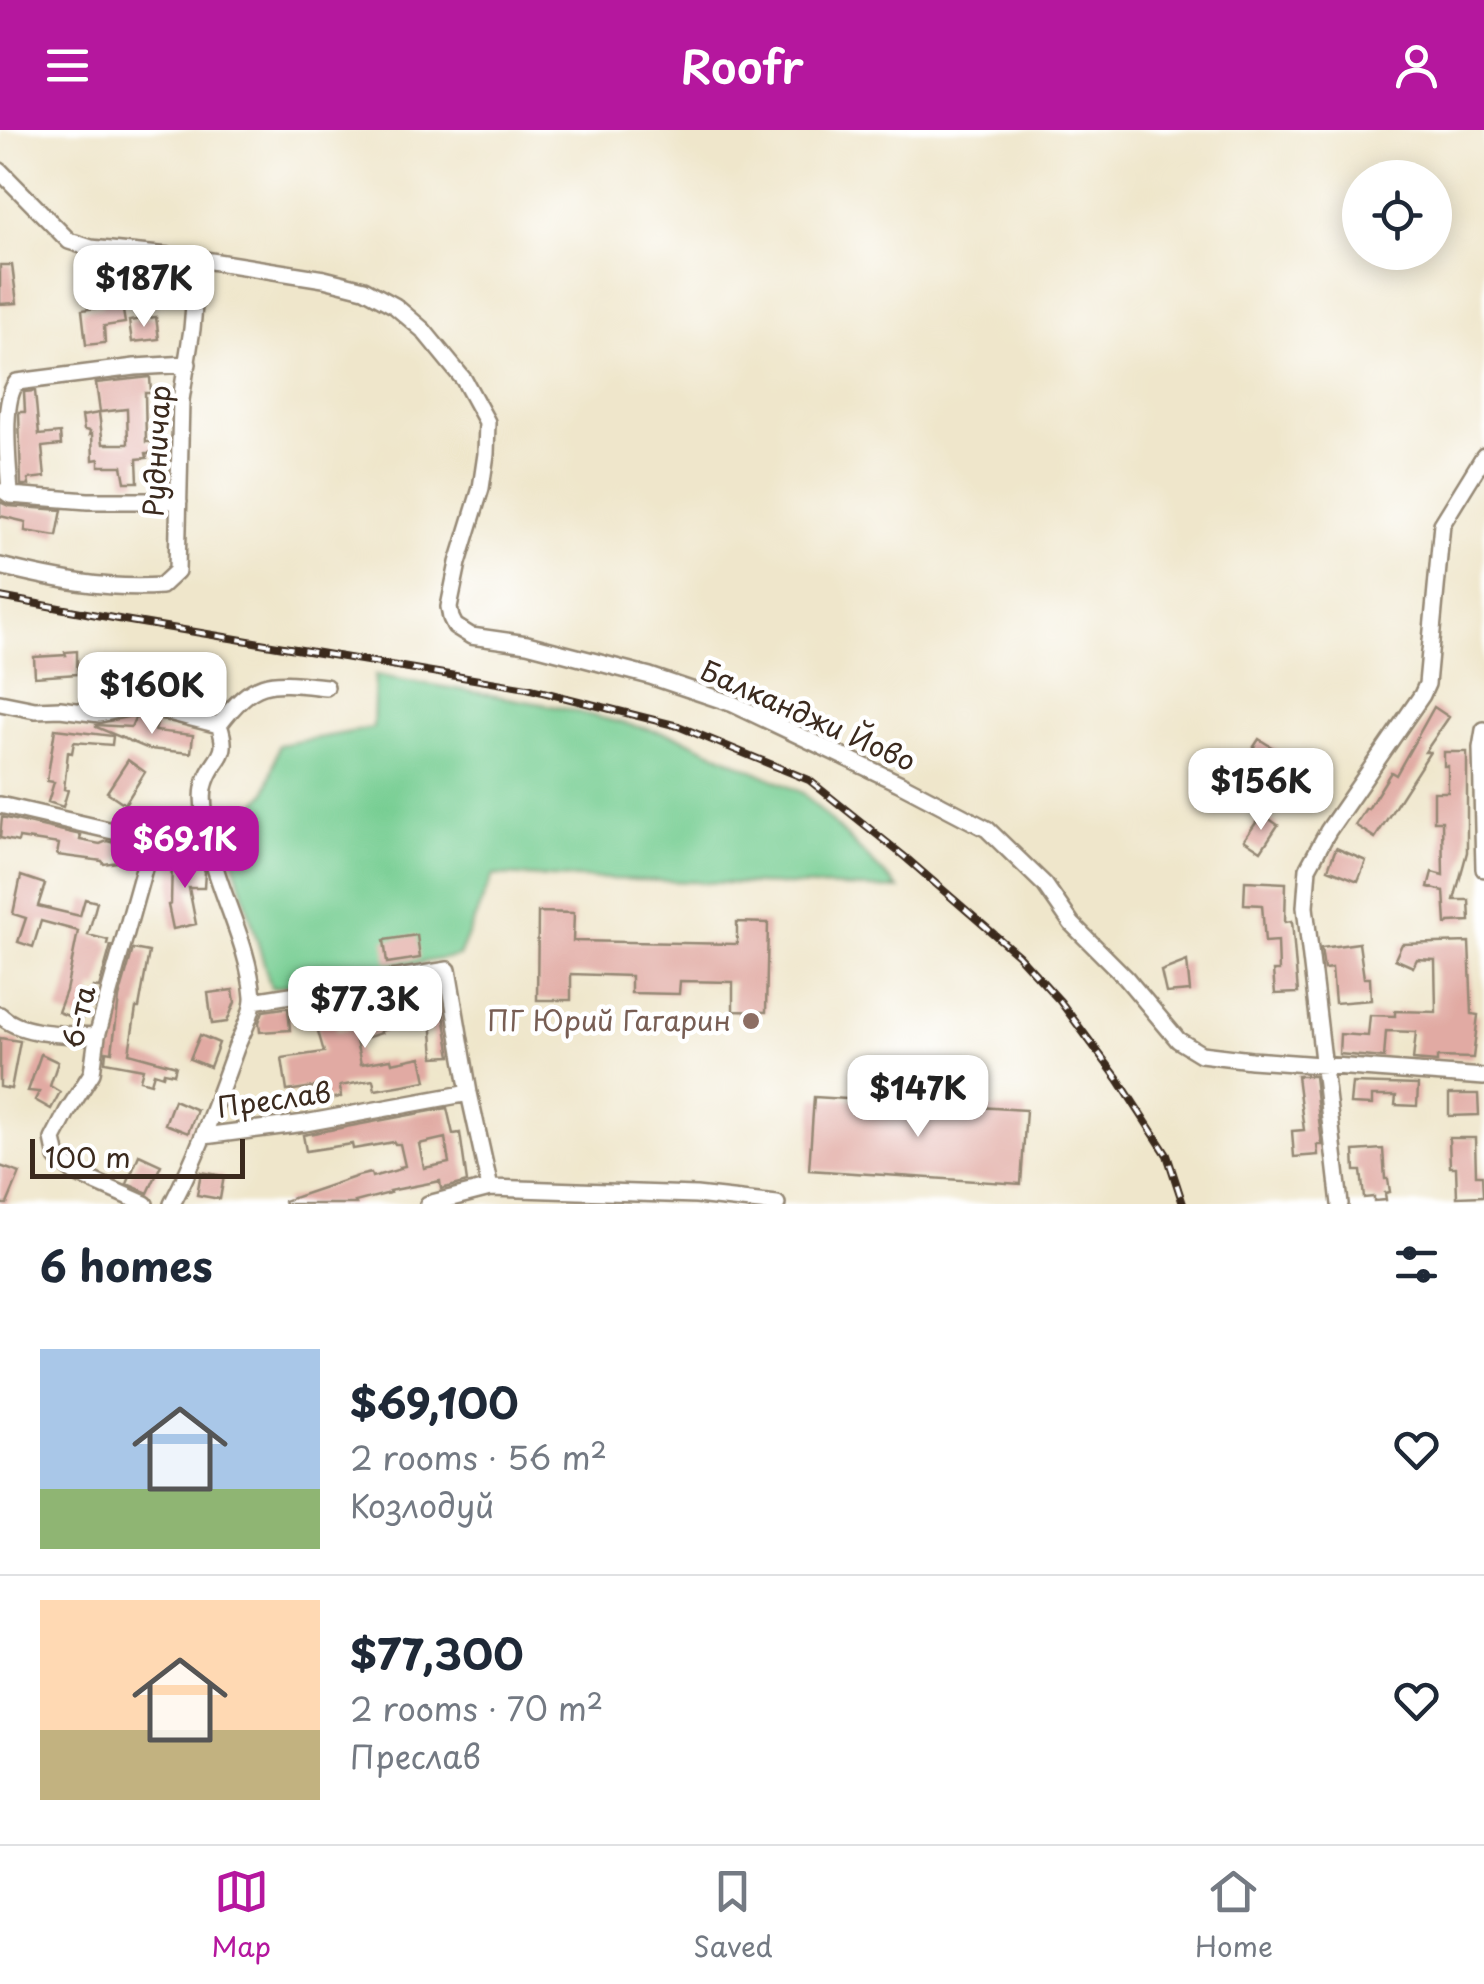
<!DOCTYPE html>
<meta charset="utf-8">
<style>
body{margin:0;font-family:"Playpen Sans",sans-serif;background:#f2f2f3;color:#1f2937;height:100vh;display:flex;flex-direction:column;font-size:38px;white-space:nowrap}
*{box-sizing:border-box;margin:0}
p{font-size:32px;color:#747a83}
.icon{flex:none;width:55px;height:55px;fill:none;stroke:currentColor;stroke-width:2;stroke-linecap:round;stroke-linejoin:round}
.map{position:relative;height:1074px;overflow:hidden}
.drawer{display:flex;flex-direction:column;background:#fff;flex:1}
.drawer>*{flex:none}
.controls{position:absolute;left:1342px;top:30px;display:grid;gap:20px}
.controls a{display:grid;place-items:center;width:110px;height:110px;border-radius:50%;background:#fff;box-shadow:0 5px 25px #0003;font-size:50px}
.scale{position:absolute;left:30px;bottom:25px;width:215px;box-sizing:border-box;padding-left:10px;border:5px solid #3b2a1e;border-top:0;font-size:28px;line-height:35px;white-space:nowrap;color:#3b2a1e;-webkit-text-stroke:8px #fff;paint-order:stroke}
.price{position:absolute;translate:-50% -85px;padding:0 22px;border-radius:20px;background:#fff;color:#222;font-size:32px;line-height:65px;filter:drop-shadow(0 2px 5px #0008)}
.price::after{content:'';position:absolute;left:50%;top:60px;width:30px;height:22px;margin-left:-15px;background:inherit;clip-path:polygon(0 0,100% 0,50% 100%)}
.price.active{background:#b5179e;color:#fff}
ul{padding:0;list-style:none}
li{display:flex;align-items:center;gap:30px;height:250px;padding:0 40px}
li+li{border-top:2px solid #e0e1e3}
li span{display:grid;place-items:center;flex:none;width:280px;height:200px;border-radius:0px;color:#555}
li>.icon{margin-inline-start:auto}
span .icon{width:120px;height:120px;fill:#fffc;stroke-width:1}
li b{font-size:42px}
h2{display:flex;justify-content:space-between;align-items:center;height:120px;padding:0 40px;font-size:42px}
header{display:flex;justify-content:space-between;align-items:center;height:130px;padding:0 40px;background:#b5179e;color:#fff;font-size:45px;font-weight:600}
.tab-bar{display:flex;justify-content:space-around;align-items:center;height:140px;border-top:2px solid #e0e1e3;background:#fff;font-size:28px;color:#747a83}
.tab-bar a{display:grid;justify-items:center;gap:5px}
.tab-bar .active{color:#b5179e}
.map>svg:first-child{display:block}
</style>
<header><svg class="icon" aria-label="menu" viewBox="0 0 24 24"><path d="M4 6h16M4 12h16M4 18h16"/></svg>Roofr<svg class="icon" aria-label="person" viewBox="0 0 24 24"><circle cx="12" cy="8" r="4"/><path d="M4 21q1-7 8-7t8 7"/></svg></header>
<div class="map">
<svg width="1484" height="1074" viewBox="0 0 1484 1074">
<rect width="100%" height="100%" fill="#fff"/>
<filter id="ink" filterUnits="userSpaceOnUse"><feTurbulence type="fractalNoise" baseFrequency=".01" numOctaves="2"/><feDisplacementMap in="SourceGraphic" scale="20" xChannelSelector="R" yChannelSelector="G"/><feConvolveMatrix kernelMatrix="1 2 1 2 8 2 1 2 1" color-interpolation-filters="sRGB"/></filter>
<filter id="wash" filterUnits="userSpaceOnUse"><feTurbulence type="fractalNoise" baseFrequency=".0048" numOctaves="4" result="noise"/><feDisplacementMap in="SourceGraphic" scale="40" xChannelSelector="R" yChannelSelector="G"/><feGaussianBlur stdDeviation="2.25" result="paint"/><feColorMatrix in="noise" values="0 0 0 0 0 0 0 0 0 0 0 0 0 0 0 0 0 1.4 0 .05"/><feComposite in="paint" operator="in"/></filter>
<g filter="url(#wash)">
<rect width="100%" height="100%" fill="#efe6cb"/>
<!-- green -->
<path fill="#77ce93" stroke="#597c58" stroke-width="2.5" d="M375 545 548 575 680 607 803 663 899 759 493 745 459 826 271 858 226 703 266 663 279 615 373 598Z"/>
<g id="blocks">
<!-- building -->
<path fill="#e1aaa3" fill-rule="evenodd" d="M0 135H12L17 173 0 174Z
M121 169 125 193 104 196 105 213 86 215 82 180 103 177 102 172Z
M156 187 159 209 132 212 129 191Z
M150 247 151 263H145L146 312H154L155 323H146L147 328 137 329 138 352H125L122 336H99V329L93 330 92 304 89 305 90 301 84 300 82 286 99 283 103 314H128L127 279 100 282 96 253Z
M35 261 39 305 60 303 61 315 42 317 45 347 28 349 29 355H21L19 282H25L24 262Z
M0 372 9 376 62 380 57 406 25 401 26 392 0 386Z
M77 521V544L35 547 34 527 66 525 65 522Z
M1434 577 1449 587 1425 622H1430L1375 708 1355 695 1366 678 1368 679 1391 642 1396 645Z
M140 587 157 594 155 601 193 605 191 623 149 619 96 597V595L131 597 135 588Z
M55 599 113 606 112 615 74 612 72 623 68 622 64 659 68 660 63 677 48 672 54 652 47 651Z
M1259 609 1278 621 1263 641 1246 629Z
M1444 622H1467V722L1454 770H1469L1470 791 1449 792 1448 794H1446L1444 761 1428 757 1432 742 1443 745 1442 691H1434V662H1448V636H1444Z
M128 630 145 642 125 674 107 662Z
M1262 684 1278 695 1261 721 1244 710Z
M2 687 81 705 80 710 100 714 107 711 118 714 122 728 117 729 118 732 104 734 102 731 57 725 59 714 19 708 18 712 0 708Z
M1336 718 1366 731 1358 751 1328 739Z
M172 729 201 730 205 742 204 758H189L196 794 173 799 168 775 171 774Z
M21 746 45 754 38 776 80 786 85 769 97 772 88 805 108 810 107 814 111 815 99 858 93 857 81 891 58 882 66 861 78 801 41 791 33 817 18 812 26 788 13 784Z
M1245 751 1286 753 1285 792 1292 791 1298 863 1275 864 1273 841H1279L1278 811 1265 812 1262 775 1244 774Z
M538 782 574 783 573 811 737 814V792L768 793 766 882 733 881V852L680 851 679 864 631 863V846L571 844V870H537Z
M417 805 420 828 387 833 384 810Z
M1469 812 1472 884 1478 885 1473 928 1437 927V932L1413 930 1416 902 1386 901 1384 928 1339 924 1340 904 1368 906 1370 885 1395 886V881L1436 882 1435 830 1417 829 1413 837 1395 829 1402 814Z
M1359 813 1364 848H1370L1371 870 1335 873 1332 838 1324 839 1321 818Z
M133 819 149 822 139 878H136L129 923 176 936 174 944 164 942 163 946 154 943 151 953 140 950 143 939 105 932 106 921 112 922 119 868Z
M1187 831 1190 861 1166 863 1161 841Z
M233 860 235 872 227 892 212 894 208 863Z
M403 864 407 880 441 868 451 926 434 927 431 888 380 901 381 903 356 911 361 934 391 929 392 933 421 927 426 951 375 960 373 950 340 956 341 967 322 970 320 956 287 961 282 928 324 922 315 891 319 890 318 886 332 882 337 901 360 895 358 888 382 879 380 870Z
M284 878H288L290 900 260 902 259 892 263 881Z
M200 905 219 913 210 937 190 929Z
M0 908 20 911 11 959 0 957Z
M41 924 58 932 50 956 60 962 51 979 35 970 39 962 28 961Z
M1297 946H1314L1322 1015H1317L1318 1025 1294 1027 1292 1001 1304 1000Z
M1352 953 1418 955 1417 976 1395 975 1396 966H1372V975L1350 974Z
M1449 964H1478L1479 985 1449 986Z
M814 967 1026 980 1021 1054 809 1040Z
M174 970 197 980 188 1003 165 994Z
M447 978 453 1004 460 1003 467 1052 441 1059 440 1051 389 1061 390 1063 355 1072 356 1074H285L284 1071 358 1046 371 1043 372 1047 401 1039 400 1037 405 1036 400 1014H395L394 1012 353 1019 352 1014 306 1021 303 1005ZM445 1008 449 1033 424 1038 419 1014Z
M1449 1008H1475L1476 1045H1482L1483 1066 1457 1067 1456 1037H1450Z
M1383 1019 1385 1049H1388L1390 1062 1385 1063 1386 1070 1374 1071V1067L1364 1068 1361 1041H1355L1354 1021Z
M139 1025 161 1035 148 1063 127 1054Z
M0 1036 20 1043 7 1074H0Z
M201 1042 224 1046 220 1069 197 1065Z"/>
</g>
</g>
<g filter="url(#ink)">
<use href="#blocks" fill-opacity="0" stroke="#958874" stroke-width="2.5"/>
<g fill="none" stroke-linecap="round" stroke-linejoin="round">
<!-- minor casing -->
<g stroke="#958874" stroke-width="20">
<path id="minor" d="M0 41 69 111 91 118 198 129 192 199 181 270 177 441 161 456C106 460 53 449 0 436
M198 129 324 149 364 159 395 176 423 200 464 250 487 292 486 324 481 358 458 433 449 477 451 488 455 496 471 506 527 514 650 546 733 574 899 653 987 699 1045 755 1072 794 1126 848 1178 910 1201 924 1251 930 1484 947
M4 361 10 365 88 371H179
M10 365C9 337 0 272 17 252L135 237 188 234
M0 573 35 580 60 579 100 584 141 575 219 595C231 628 214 626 206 651 201 663 204 677 205 689 210 750 248 805 253 867 254 882 242 903 236 918 217 971 198 1024 172 1074
M219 595C255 547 270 551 326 557
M1484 600 1481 618 1484 739
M0 675 152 710 209 708
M253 871 448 840 469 963 490 1058
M0 885C21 906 69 904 97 906
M204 1006 305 993 469 963
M145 1074 75 1043 57 1028 53 1009 67 982 92 943 97 906 152 710
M428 1074 490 1058 696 1065 777 1074
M1340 1074 1305 777 1308 738 1328 701 1422 565 1427 554 1442 394 1484 326"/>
</g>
<!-- minor -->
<use href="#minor" stroke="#fff" stroke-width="15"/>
<!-- rail casing -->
<g stroke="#3b2a1e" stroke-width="8">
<path id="rail" d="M0 467 124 490 527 558 678 596 809 650 905 727 1018 825 1060 871 1118 949 1167 1025 1183 1074"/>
</g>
<!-- rail -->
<use href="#rail" stroke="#fff" stroke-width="4" stroke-dasharray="11" stroke-linecap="butt"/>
</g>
</g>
<!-- markers -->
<circle fill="#8d6e63" stroke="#fff" stroke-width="4" cx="751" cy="891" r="10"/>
<g text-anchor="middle" stroke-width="9" stroke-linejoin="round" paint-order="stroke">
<!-- street labels -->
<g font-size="28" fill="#3b2a1e" stroke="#fff">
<text transform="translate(157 321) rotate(-87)" y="10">Рудничар</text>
<text transform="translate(808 586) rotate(24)" y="10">Балканджи Йово</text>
<text transform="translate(79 887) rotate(-77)" y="10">6-та</text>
<text transform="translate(274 970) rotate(-8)" y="10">Преслав</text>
</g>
<!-- education labels -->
<g font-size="28" fill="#785e54" stroke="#fff" text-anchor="end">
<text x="731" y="901">ПГ Юрий Гагарин</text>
</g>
</g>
</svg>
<div class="controls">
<a><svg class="icon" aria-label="locate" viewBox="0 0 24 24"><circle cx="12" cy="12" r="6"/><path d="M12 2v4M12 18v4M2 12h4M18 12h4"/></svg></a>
</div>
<div class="scale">100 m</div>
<b class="price" style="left:144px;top:200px">$187K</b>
<b class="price" style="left:152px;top:607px">$160K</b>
<b class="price" style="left:1261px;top:703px">$156K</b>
<b class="price active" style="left:185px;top:761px">$69.1K</b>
<b class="price" style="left:365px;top:921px">$77.3K</b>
<b class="price" style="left:918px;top:1010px">$147K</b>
</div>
<section class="drawer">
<h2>6 homes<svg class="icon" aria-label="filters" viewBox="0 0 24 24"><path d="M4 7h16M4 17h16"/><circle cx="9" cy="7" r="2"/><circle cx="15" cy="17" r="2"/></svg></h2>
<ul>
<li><span style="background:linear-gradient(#a9c7e8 70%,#8fb573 0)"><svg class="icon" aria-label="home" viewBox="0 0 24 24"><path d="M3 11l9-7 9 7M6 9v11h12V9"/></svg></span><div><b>$69,100</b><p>2 rooms · 56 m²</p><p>Козлодуй</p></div><svg class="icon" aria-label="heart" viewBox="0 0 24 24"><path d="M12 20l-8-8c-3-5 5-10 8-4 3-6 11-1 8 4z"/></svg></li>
<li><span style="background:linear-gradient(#ffd9b3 65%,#c2b280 0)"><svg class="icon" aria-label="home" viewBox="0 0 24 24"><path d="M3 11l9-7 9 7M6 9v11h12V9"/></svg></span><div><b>$77,300</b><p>2 rooms · 70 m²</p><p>Преслав</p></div><svg class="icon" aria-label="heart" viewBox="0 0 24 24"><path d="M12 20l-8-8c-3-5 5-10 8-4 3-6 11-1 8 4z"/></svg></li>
</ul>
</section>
<nav class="tab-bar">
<a class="active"><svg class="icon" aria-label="map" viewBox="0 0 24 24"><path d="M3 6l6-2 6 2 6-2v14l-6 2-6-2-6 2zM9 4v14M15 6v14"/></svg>Map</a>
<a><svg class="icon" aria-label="saved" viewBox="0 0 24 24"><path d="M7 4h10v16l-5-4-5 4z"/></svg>Saved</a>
<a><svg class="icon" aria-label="home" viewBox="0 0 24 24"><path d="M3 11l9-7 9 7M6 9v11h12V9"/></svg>Home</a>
</nav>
